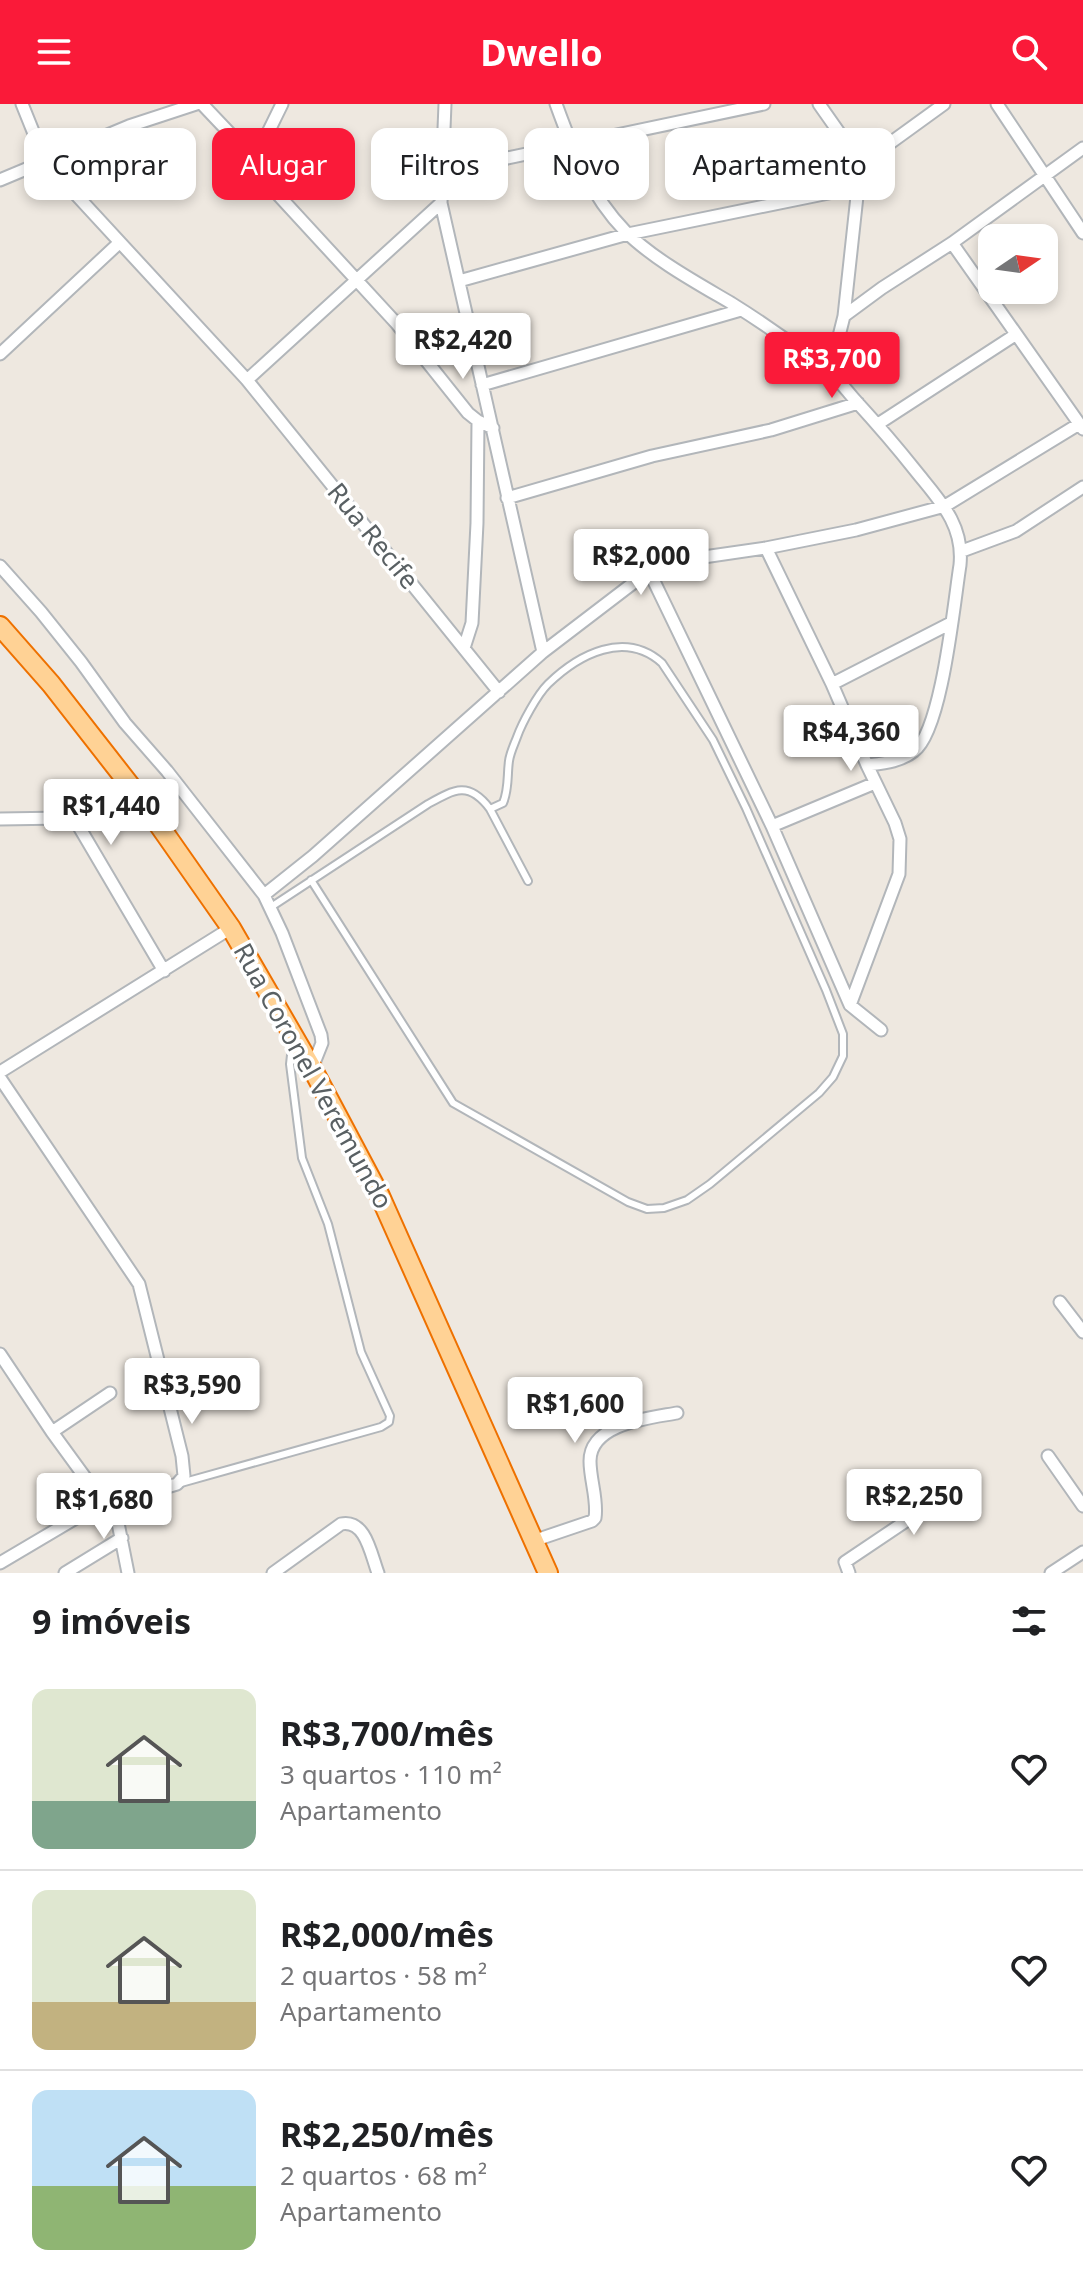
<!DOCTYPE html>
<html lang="pt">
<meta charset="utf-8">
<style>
body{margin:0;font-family:"Noto Sans",sans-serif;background:#f6f6f6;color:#202124;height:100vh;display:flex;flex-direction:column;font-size:30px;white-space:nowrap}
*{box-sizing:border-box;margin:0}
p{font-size:26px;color:#757577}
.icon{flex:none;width:44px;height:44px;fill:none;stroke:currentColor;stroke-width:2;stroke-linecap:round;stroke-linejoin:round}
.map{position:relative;height:1469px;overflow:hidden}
.drawer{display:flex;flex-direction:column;background:#fff;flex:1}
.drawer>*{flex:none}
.hud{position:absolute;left:24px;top:24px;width:1036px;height:72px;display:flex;gap:16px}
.needle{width:52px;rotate:77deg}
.fabs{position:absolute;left:978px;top:120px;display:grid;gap:16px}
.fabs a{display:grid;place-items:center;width:80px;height:80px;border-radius:16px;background:#fff;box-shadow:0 4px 12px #0003;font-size:40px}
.price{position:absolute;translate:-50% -68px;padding:0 18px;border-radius:8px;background:#fff;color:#222;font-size:26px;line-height:52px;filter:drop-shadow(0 2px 4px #0008)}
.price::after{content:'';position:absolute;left:50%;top:48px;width:24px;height:18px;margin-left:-12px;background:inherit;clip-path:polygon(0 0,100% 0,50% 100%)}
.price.current{background:#fa1a39;color:#fff}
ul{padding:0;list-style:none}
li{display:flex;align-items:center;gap:24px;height:200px;padding:0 32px}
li+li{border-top:2px solid #e0e0e0}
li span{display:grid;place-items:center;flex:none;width:224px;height:160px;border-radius:16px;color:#555}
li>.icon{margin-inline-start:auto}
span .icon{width:96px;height:96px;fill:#fffc;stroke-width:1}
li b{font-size:34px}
h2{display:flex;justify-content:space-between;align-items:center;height:96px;padding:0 32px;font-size:34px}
.chip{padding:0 28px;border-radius:16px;background:#fff;box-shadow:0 4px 12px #0003;font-size:28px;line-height:72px}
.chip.current{background:#fa1a39;color:#fff}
header{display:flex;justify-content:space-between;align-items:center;height:104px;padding:0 32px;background:#fa1a39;color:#fff;font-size:36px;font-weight:700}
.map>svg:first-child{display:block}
</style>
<header><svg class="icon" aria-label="menu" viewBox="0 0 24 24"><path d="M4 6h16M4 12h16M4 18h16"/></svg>Dwello<svg class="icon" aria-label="search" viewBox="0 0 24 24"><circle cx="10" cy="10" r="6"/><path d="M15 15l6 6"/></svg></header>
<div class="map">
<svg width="1083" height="1469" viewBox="0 0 1083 1469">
<rect width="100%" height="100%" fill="#eee8e0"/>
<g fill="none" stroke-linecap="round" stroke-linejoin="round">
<!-- service casing -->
<g stroke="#b2b6ba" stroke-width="10">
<path id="service" d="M490 705 528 777
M271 803 428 700C455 685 469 677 490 705L503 699C509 685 507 671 509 657 510 649 514 641 517 633 522 619 537 591 548 580 579 550 625 526 662 559L713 636 746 704 826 886 843 930V952L833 973 819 989 710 1080 687 1096 664 1104 647 1105 628 1098 453 999 311 776
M181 1379 381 1323 389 1318 390 1312 361 1248 328 1120 302 1054 290 960 292 942"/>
</g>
<!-- minor casing -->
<g stroke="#b2b6ba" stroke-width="15">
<path id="minor" d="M22 0 45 57 247 276 441 99
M202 0 256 57
M282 0 257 51 256 57 258 69 397 220 468 309 478 317 493 324
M445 0 441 99 543 548
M556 0C573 47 590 91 625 127 653 155 697 179 731 199 763 219 796 242 826 265 837 273 846 286 855 296 876 319 896 342 915 366 939 396 964 420 960 461 954 498 942 627 914 647 900 658 884 659 867 661
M819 0 864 64
M997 0 1083 129
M441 68 764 0
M0 76 129 22 196 0
M952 139 1083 325
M459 177 628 130 858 83
M844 212 882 184 952 139 1083 44
M0 250 119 139
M830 268 844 212 858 83 864 64 875 50 944 0
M247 276 499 588
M482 281 741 206
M878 320 1015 231
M507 394 652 352 771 326 858 299
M766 444 832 580 867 661 895 719 900 735 899 770 850 901
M962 447 1016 427 1083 383
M0 462 41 508 81 558 125 619 167 667 264 791 282 829 321 931 322 939 312 964
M649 467 772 722 850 901 881 926
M464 544 472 519 477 419 478 317
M832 580 951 519
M0 715 63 714 78 721 164 867
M772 722 875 679
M264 791 313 752 543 548 649 467 683 456 766 444 856 426 945 402 1079 320
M0 968 231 824
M0 974 139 1180 182 1352 184 1372 177 1380 114 1399 103 1398 52 1328 0 1250
M1060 1198 1083 1228
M52 1328 110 1289
M1048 1352 1083 1402
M114 1399 128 1469
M533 1437 592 1417 595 1414C598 1396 590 1376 590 1357 590 1319 650 1314 677 1309
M0 1459 103 1398
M65 1469 122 1434
M273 1469 341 1420C366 1415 371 1451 378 1469
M849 1469 845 1458 964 1378
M1051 1469 1083 1448"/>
</g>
<!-- trunk casing -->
<g stroke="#ee7100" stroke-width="22">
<path id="trunk" d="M0 522 51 580 140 694 231 824 312 964 380 1092 548 1469"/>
</g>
<!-- service -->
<use href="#service" stroke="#fff" stroke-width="6"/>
<!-- minor -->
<use href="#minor" stroke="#fff" stroke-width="11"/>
<!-- trunk -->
<use href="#trunk" stroke="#ffd295" stroke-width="18"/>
</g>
<g text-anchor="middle" stroke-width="7" stroke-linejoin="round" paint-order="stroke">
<!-- street labels -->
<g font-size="26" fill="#596063" stroke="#fff">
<text transform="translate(373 432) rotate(51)" y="9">Rua Recife</text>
<text transform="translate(313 972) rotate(61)" y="9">Rua Coronel Veremundo</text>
</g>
</g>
</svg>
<div class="fabs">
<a><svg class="needle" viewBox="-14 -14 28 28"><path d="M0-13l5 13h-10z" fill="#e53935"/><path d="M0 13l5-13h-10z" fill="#757577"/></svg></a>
</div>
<b class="price" style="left:463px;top:277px">R$2,420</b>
<b class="price current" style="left:832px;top:296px">R$3,700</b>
<b class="price" style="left:641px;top:493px">R$2,000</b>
<b class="price" style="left:851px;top:669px">R$4,360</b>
<b class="price" style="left:111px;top:743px">R$1,440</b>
<b class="price" style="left:192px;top:1322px">R$3,590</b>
<b class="price" style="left:575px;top:1341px">R$1,600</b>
<b class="price" style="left:914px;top:1433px">R$2,250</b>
<b class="price" style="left:104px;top:1437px">R$1,680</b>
<div class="hud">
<a class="chip">Comprar</a>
<a class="chip current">Alugar</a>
<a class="chip">Filtros</a>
<a class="chip">Novo</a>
<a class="chip">Apartamento</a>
</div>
</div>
<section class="drawer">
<h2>9 imóveis<svg class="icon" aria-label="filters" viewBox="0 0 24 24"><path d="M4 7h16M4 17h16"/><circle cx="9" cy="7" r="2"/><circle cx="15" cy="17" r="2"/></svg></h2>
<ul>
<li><span style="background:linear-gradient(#dfe7d0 70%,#7fa58c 0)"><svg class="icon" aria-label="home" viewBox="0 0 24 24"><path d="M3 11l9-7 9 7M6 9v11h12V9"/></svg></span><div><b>R$3,700/mês</b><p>3 quartos · 110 m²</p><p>Apartamento</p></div><svg class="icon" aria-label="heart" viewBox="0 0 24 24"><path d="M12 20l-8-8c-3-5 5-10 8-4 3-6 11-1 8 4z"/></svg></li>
<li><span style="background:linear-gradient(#dfe7d0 70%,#c2b280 0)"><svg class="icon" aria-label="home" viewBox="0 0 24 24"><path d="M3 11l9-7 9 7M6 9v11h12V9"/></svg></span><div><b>R$2,000/mês</b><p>2 quartos · 58 m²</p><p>Apartamento</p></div><svg class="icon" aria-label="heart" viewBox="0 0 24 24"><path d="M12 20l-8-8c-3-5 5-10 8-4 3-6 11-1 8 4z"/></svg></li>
<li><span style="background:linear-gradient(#bfe0f5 60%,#8fb573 0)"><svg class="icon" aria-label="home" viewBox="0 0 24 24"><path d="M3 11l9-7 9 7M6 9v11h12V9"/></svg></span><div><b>R$2,250/mês</b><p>2 quartos · 68 m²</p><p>Apartamento</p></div><svg class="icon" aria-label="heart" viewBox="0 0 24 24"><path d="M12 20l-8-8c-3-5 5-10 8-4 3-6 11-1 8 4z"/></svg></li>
</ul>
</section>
